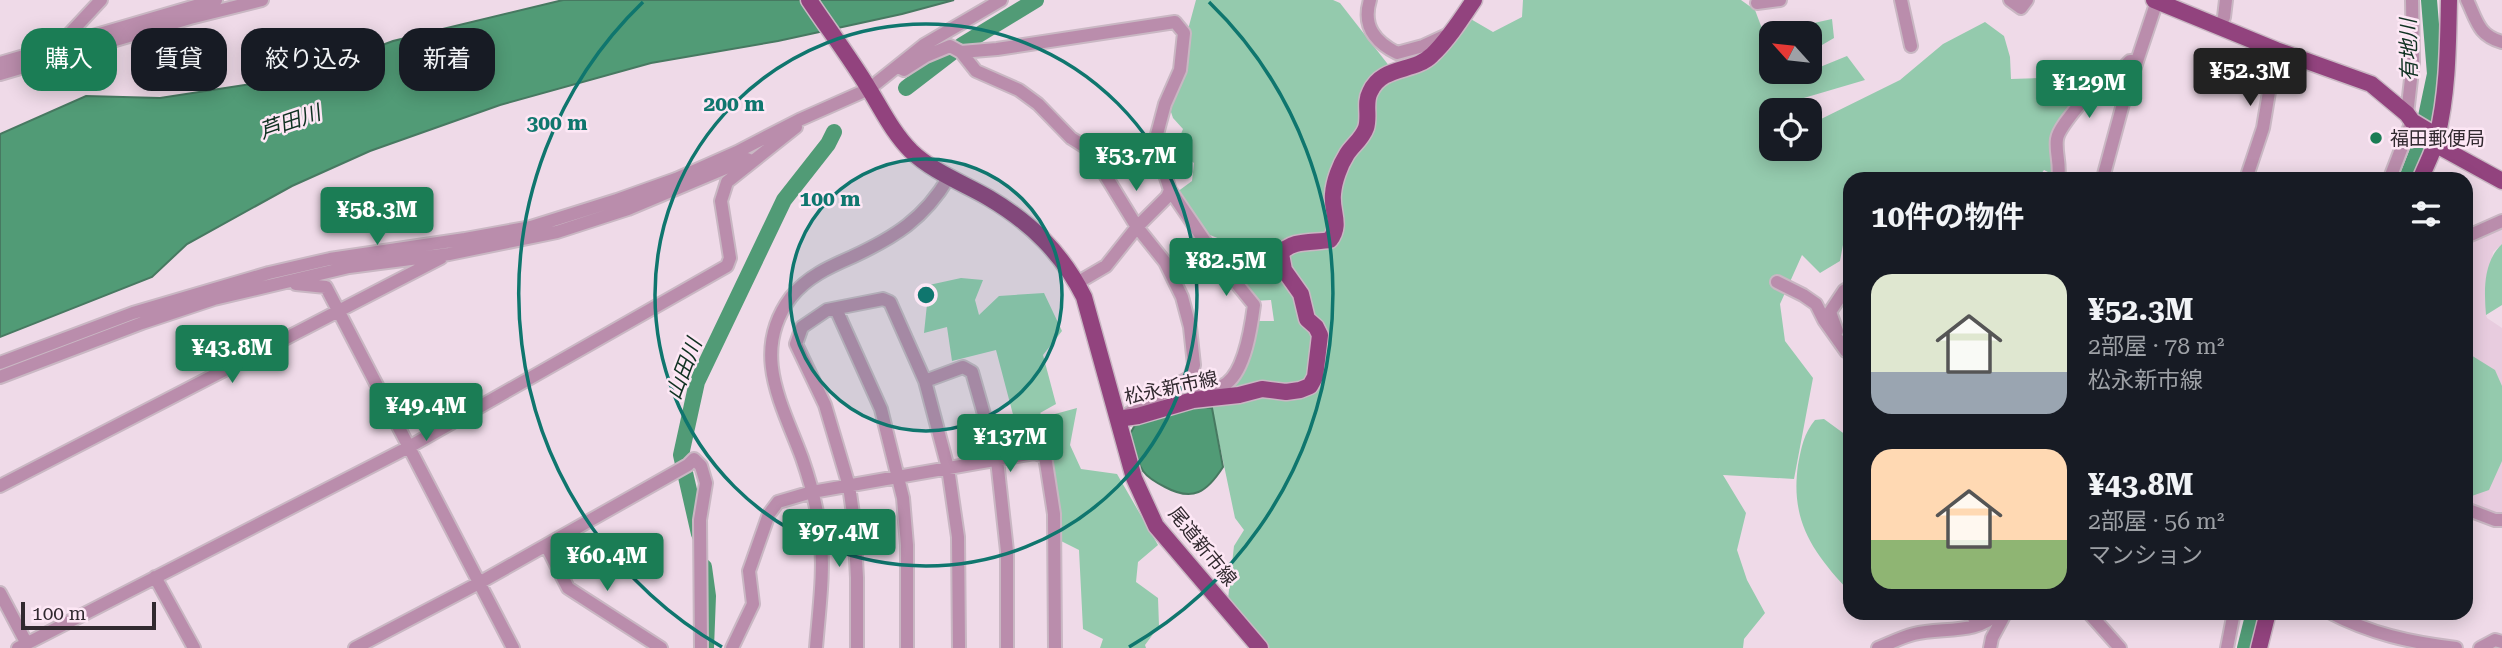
<!DOCTYPE html>
<html lang="ja">
<meta charset="utf-8">
<style>
body{margin:0;font-family:"Roboto Serif","Noto Sans JP",serif;background:#20242c;color:#f1f3f6;height:100vh;display:flex;flex-direction:column;font-size:26px;white-space:nowrap}
*{box-sizing:border-box;margin:0}
p{font-size:23px;color:#9ea1a6}
.icon{flex:none;width:38px;height:38px;fill:none;stroke:currentColor;stroke-width:2;stroke-linecap:round;stroke-linejoin:round}
.map{position:relative;flex:1;overflow:hidden}
.side{position:absolute;left:1843px;top:172px;width:630px;height:448px;display:flex;flex-direction:column;background:#171b24;border-radius:21px;box-shadow:0 4px 18px #0003}
.side>*{flex:none}
.hud{position:absolute;left:21px;top:28px;width:665px;height:63px;display:flex;gap:14px}
.needle{width:46px;rotate:297deg}
.buttons{position:absolute;left:1759px;top:21px;display:grid;gap:14px}
.buttons a{display:grid;place-items:center;width:63px;height:63px;border-radius:14px;background:#171b24;box-shadow:0 4px 18px #0003;font-size:35px}
.scale{position:absolute;left:21px;bottom:18px;width:135px;box-sizing:border-box;padding-left:7px;border:4px solid #31292f;border-top:0;font-size:19px;line-height:24px;white-space:nowrap;color:#31292f;-webkit-text-stroke:5px #fde7f5;paint-order:stroke}
.price{position:absolute;translate:-50% -60px;padding:0 16px;border-radius:7px;background:#1b7d55;color:#fff;font-size:23px;line-height:46px;filter:drop-shadow(0 2px 4px #0008)}
.price::after{content:'';position:absolute;left:50%;top:42px;width:21px;height:16px;margin-left:-10px;background:inherit;clip-path:polygon(0 0,100% 0,50% 100%)}
.price.current{background:#222;color:#fff}
ul{padding:0;list-style:none}
li{display:flex;align-items:center;gap:21px;height:175px;padding:0 28px}
li span{display:grid;place-items:center;flex:none;width:196px;height:140px;border-radius:21px;color:#555}
li>.icon{margin-inline-start:auto}
span .icon{width:84px;height:84px;fill:#fffc;stroke-width:1}
li b{font-size:30px}
h2{display:flex;justify-content:space-between;align-items:center;height:84px;padding:0 28px;font-size:30px}
.pill{padding:0 24px;border-radius:21px;background:#171b24;box-shadow:0 4px 18px #0003;font-size:24px;line-height:63px}
.pill.current{background:#1b7d55;color:#fff}
.map>svg:first-child{display:block}
</style>
<div class="map">
<svg width="2502" height="648" viewBox="0 0 2502 648">
<rect width="100%" height="100%" fill="#efdae8"/>
<!-- built -->
<path fill="#e8ccdf" d="M2502 226V244L2493 252 2486 315 2487 318 2502 328V512L2499 516 2466 507V240Z"/>
<!-- green -->
<path fill="#94caad" d="M1196 0H1333L1340 3 1390 67 1382 78 1410 75 1443 54 1469 18 1493 32 1522 17 1523 0H1741L1755 10 1764 34 1832 19 1834 38 1810 52V33H1771V72H1796L1798 76 1847 56 1865 80 1780 105 1783 110H1771V149H1810V121H1817L1900 80 1943 44 1985 22 2004 36 2010 57 2011 79 2039 78 2085 88 2079 103 2055 131 2054 175 2044 170 2038 178H1850V234H1845L1840 261 1820 273 1802 255 1780 304 1785 341 1813 378 1794 479 1723 475 1746 513 1737 550 1747 580 1765 613 1744 639 1743 648H1269L1228 599 1234 546 1244 530 1235 518 1212 408 1245 363 1259 321H1274L1271 300 1253 301 1230 272V254L1225 241 1205 233 1177 192 1192 181 1194 163 1175 148 1183 129 1173 118 1168 103Z
M2502 244V305L2486 315C2484 290 2483 262 2502 244Z
M961 278 983 280 975 300 979 315 999 296 1044 293 1062 331 1043 355 1056 404 1040 413 1044 417 1077 408 1070 445 1081 469 1117 474 1158 545 1138 562 1136 582 1158 598 1159 626 1145 645 1146 648H1100L1103 639 1083 629 1079 550 1061 541 1051 444 1021 445 996 350 952 361 947 327 924 333 929 285Z
M2466 352 2495 370 2502 386V461L2489 490 2466 498Z
M1824 419 1850 438V592C1813 553 1790 521 1798 465 1801 448 1804 433 1815 420Z"/>
<!-- water -->
<path fill="#519b76" stroke="#477961" stroke-width="2" d="M563 0H954L902 14 778 41 651 63 500 105 370 151 292 186 187 244 152 277 0 337V134L86 96 160 98 296 77 393 41Z
M1198 406 1212 408 1223 467C1207 492 1193 502 1165 487 1157 483 1148 478 1143 471 1136 461 1134 445 1130 434L1136 423Z"/>
<g fill="none" stroke-linecap="round" stroke-linejoin="round">
<!-- river -->
<path stroke="#519b76" stroke-width="16" d="M906 88 962 45 1036 0
M2407 178 2420 145 2435 74 2429 0
M699 534 681 455 697 382 784 200 828 144 834 132
M704 567 708 596 706 648
M2245 648 2254 612"/>
<!-- minor casing -->
<g stroke="#c9b7c3" stroke-width="16">
<path id="minor" d="M1370 0C1362 26 1375 42 1397 53L1423 46 1449 34
M1901 0 1911 46
M2010 0 2021 8 2027 0
M2467 0C2477 21 2478 35 2502 42
M1757 3 1780 0
M2220 27 2224 17 2226 0
M61 43 101 0
M961 52 997 49 1175 22 1184 33 1180 70 1165 104 1156 138 1157 150 1170 190 1167 197 1137 227 1106 266 1077 283
M0 63 216 0
M900 68 904 70 926 56 950 46 961 52 976 71 1019 90 1038 104 1071 138 1090 150 1137 227 1165 262 1182 297 1190 327 1194 365 1190 377 1128 414
M0 74 190 18 262 0
M2407 114 2413 62 2412 0
M2248 173 2263 128 2276 50
M2058 178C2061 165 2055 152 2057 139 2059 125 2087 98 2096 83L2111 81 2130 61H2137
M2103 178 2124 100 2157 1
M2390 178 2412 121
M1170 190 1219 262 1254 305C1251 328 1245 369 1227 383 1219 389 1210 391 1201 393
M2466 237 2502 221
M295 280 296 284 326 287 513 648
M1777 282 1803 295 1816 304 1824 320 1846 351 1850 350
M836 309 881 409 903 498 907 545V648
M1837 331 1830 312 1844 291 1850 287
M0 363 133 313 269 273 330 259 465 239 531 227 617 200 676 179 737 152 799 120 869 89 924 45 1001 0
M0 377 142 323 214 299 349 267 449 254 557 232 628 209 747 159 752 162
M925 381 963 367 972 372 997 460 1007 551V648
M0 486 441 258
M2466 509 2495 520H2502
M546 545 568 588 661 648
M155 577 194 648
M0 593 27 644
M2088 612 2120 648
M2329 612C2371 634 2409 642 2456 648
M1974 618 1979 612
M18 648 409 447 727 266 730 258 721 201 727 182 796 127
M355 648 479 583 688 465 694 459 701 466 706 483 700 520 701 648
M732 648 753 604 749 571 769 514 778 502 812 492 1034 453 1045 456 1054 514 1055 648
M816 648C819 609 825 570 820 531 817 507 810 481 802 458 782 404 750 352 791 297 807 277 829 267 852 257 895 237 924 219 949 177
M857 648V578L854 521 849 486 825 405 796 344 802 327 827 310 883 299 890 302 925 381 948 468 958 537 959 648
M1878 648C1890 643 1902 637 1914 634 1942 627 1978 635 1998 612
M1990 648 1992 638 2006 612
M2227 648 2234 612
M2480 648 2495 640 2502 642"/>
</g>
<!-- major casing -->
<g stroke="#c9b7c3" stroke-width="19">
<path id="major" d="M809 0C829 30 851 59 869 89 882 110 893 133 911 151 933 172 963 183 989 198 1031 223 1062 253 1084 297L1134 478 1156 526 1260 648
M2154 0 2276 50 2371 84 2407 114 2412 121 2432 133 2442 148 2502 181
M2421 178C2426 165 2434 151 2437 137 2448 92 2448 46 2449 0
M1118 419 1138 416 1193 400 1239 395 1262 389 1286 392 1300 390 1310 386 1315 377 1320 335 1316 327 1307 319 1301 294 1284 270 1281 254C1290 239 1314 243 1330 240 1342 224 1331 212 1333 194 1334 181 1340 165 1347 154 1353 145 1362 139 1366 128 1370 116 1364 103 1370 92 1382 65 1414 73 1432 55 1448 40 1462 18 1474 0
M2259 648 2268 612"/>
</g>
<!-- minor -->
<use href="#minor" stroke="#ba8dac" stroke-width="12"/>
<!-- major -->
<use href="#major" stroke="#92437e" stroke-width="16"/>
</g>
<!-- distance rings -->
<circle cx="926" cy="295" r="136" fill="#0f766e" fill-opacity=".12"/>
<g fill="none" stroke="#0f766e" stroke-width="3.5">
<circle cx="926" cy="295" r="136"/>
<circle cx="926" cy="295" r="271"/>
<path d="M722 647A407 407 0 0 1 643 2M1209 2A407 407 0 0 1 1129 647"/>
</g>
<!-- markers -->
<circle fill="#1b7d55" stroke="#fde7f5" stroke-width="2.5" cx="2376" cy="138" r="7"/>
<g text-anchor="middle" stroke-width="5" stroke-linejoin="round" paint-order="stroke">
<!-- poi labels -->
<g font-size="19" fill="#31292f" stroke="#fde7f5" text-anchor="start">
<text x="2390" y="145">福田郵便局</text>
</g>
<!-- street labels -->
<g font-size="19" fill="#31292f" stroke="#fde7f5">
<text transform="translate(1171 387) rotate(-12)" y="7">松永新市線</text>
<text transform="translate(1203 546) rotate(51)" y="7">尾道新市線</text>
</g>
<!-- water labels -->
<g font-size="21" font-style="italic" fill="#0f3121" stroke="#fde7f5">
<text transform="translate(2409 50) rotate(-91)" y="7">有地川</text>
<text transform="translate(290 122) rotate(-19)" y="7">芦田川</text>
<text transform="translate(684 369) rotate(-69)" y="7">山田川</text>
</g>
</g>
<circle cx="926" cy="295" r="10" fill="#0f766e" stroke="#fde7f5" stroke-width="3.5"/>
<g font-size="21" text-anchor="middle" font-weight="bold" fill="#0f766e" stroke="#fde7f5" stroke-width="5" stroke-linejoin="round" paint-order="stroke">
<text x="734" y="111">200 m</text>
<text x="557" y="130">300 m</text>
<text x="830" y="206">100 m</text>
</g>
</svg>
<div class="buttons">
<a><svg class="needle" viewBox="-14 -14 28 28"><path d="M0-13l5 13h-10z" fill="#e53935"/><path d="M0 13l5-13h-10z" fill="#9ea1a6"/></svg></a>
<a><svg class="icon" aria-label="locate" viewBox="0 0 24 24"><circle cx="12" cy="12" r="6"/><path d="M12 2v4M12 18v4M2 12h4M18 12h4"/></svg></a>
</div>
<div class="scale">100 m</div>
<b class="price current" style="left:2250px;top:108px">¥52.3M</b>
<b class="price" style="left:2089px;top:120px">¥129M</b>
<b class="price" style="left:1136px;top:193px">¥53.7M</b>
<b class="price" style="left:377px;top:247px">¥58.3M</b>
<b class="price" style="left:1226px;top:298px">¥82.5M</b>
<b class="price" style="left:232px;top:385px">¥43.8M</b>
<b class="price" style="left:426px;top:443px">¥49.4M</b>
<b class="price" style="left:1010px;top:474px">¥137M</b>
<b class="price" style="left:839px;top:569px">¥97.4M</b>
<b class="price" style="left:607px;top:593px">¥60.4M</b>
<div class="hud">
<a class="pill current">購入</a>
<a class="pill">賃貸</a>
<a class="pill">絞り込み</a>
<a class="pill">新着</a>
</div>
<section class="side">
<h2>10件の物件<svg class="icon" aria-label="filters" viewBox="0 0 24 24"><path d="M4 7h16M4 17h16"/><circle cx="9" cy="7" r="2"/><circle cx="15" cy="17" r="2"/></svg></h2>
<ul>
<li><span style="background:linear-gradient(#dfe7d0 70%,#9aa5b1 0)"><svg class="icon" aria-label="home" viewBox="0 0 24 24"><path d="M3 11l9-7 9 7M6 9v11h12V9"/></svg></span><div><b>¥52.3M</b><p>2部屋 · 78 m²</p><p>松永新市線</p></div></li>
<li><span style="background:linear-gradient(#ffd9b3 65%,#8fb573 0)"><svg class="icon" aria-label="home" viewBox="0 0 24 24"><path d="M3 11l9-7 9 7M6 9v11h12V9"/></svg></span><div><b>¥43.8M</b><p>2部屋 · 56 m²</p><p>マンション</p></div></li>
</ul>
</section>
</div>
